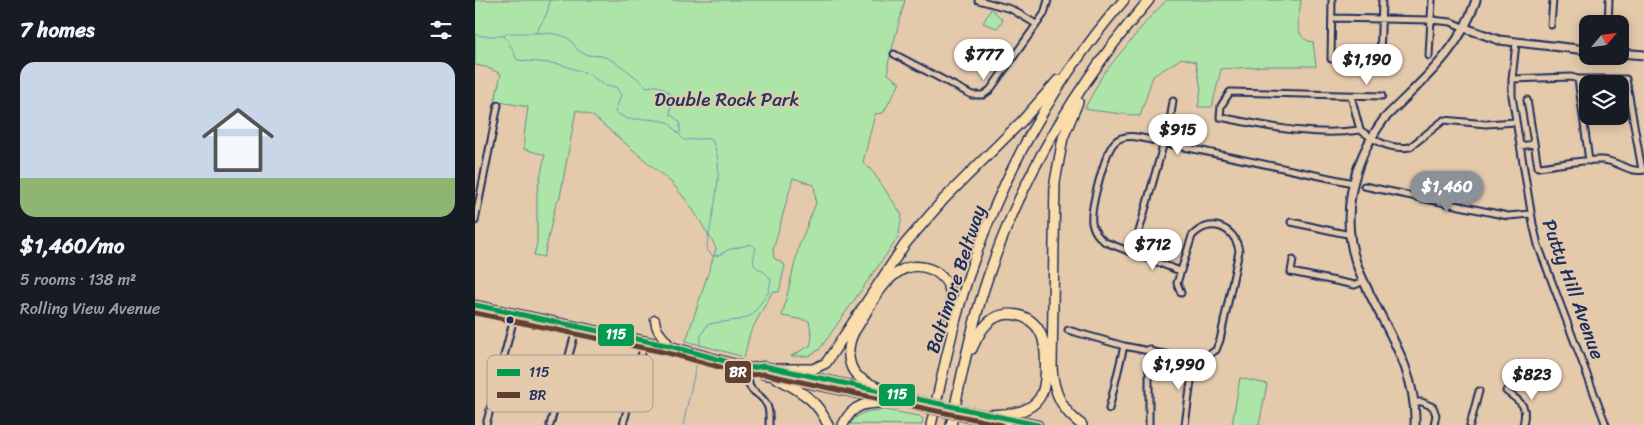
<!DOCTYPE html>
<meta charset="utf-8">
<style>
body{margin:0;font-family:Sriracha,sans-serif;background:#242831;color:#f1f3f6;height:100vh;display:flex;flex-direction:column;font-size:19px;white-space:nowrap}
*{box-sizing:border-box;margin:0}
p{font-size:16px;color:#9ea1a6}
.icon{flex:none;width:28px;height:28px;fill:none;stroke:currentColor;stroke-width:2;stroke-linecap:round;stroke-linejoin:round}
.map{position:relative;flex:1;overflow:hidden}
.drawer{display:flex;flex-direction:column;background:#171b24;width:475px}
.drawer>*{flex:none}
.needle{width:32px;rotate:61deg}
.fabs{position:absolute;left:1104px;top:15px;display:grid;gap:10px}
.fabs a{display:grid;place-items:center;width:50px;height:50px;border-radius:10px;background:#171b24;box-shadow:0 2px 12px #0003;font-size:25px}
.price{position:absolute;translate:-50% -42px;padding:0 11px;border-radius:18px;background:#fff;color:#222;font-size:16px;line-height:32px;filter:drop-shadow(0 1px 2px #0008)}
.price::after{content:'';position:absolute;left:50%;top:30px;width:15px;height:11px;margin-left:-8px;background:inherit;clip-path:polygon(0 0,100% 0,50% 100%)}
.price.selected{background:#8c9099;color:#fff}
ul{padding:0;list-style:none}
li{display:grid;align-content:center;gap:10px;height:265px;padding:0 20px}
li span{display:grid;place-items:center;height:155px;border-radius:15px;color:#555}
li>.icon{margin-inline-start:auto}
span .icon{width:90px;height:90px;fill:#fffc;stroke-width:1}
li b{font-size:21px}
h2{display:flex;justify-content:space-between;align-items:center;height:60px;padding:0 20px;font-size:21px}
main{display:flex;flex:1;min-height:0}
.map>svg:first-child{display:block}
</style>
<main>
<section class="drawer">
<h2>7 homes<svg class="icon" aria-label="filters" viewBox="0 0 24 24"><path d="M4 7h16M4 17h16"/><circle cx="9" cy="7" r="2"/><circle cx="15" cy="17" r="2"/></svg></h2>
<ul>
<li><span style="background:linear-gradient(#c9d6e8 75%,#8fb573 0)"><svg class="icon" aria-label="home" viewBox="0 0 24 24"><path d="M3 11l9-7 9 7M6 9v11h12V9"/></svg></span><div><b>$1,460/mo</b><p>5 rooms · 138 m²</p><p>Rolling View Avenue</p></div></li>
</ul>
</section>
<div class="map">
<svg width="1169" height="425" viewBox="0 0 1169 425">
<rect width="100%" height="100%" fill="#e4c9ab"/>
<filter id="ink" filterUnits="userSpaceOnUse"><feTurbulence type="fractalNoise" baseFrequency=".02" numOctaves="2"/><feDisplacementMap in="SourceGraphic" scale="10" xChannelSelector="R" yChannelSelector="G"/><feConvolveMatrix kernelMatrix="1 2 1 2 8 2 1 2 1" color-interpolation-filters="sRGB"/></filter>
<g filter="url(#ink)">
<!-- green -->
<path fill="#ade5a9" stroke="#648a84" d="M0 0H430L413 64V74L425 83 408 113 400 114 388 162 398 172 427 215 423 238 344 350 333 356H316L335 346 337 337 334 321 307 316 324 246 341 203 339 185 318 178 298 250 299 258 310 265 304 292H297L275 333 269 357 211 341 241 249 238 242 215 205 197 183 118 116 101 110 85 197 81 203 69 257 59 255 62 243V192L70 155 49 149V136L53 107 20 101 26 74 11 67 0 65Z
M692 0H826C824 16 817 39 838 42L841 66H792L746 69 737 107H723L726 89 721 62 707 58 678 76 665 116 615 110 610 108 628 74 676 16Z
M516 9 528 20 522 28 508 23Z
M765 378 792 384 784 425H757Z
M410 410 444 416 448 419 447 425 375 424C385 411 394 411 410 410Z"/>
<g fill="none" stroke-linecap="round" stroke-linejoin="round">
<!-- stream -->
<path stroke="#6496ba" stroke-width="1" d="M61 33C71 33 88 33 95 40 101 45 99 49 108 53 118 58 119 54 127 56 141 60 161 77 172 87 184 84 188 87 197 96L195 114 205 122V133
M0 34 6 36H29L32 33H61L72 13 75 0
M29 36 37 48 42 60 84 64 114 74 130 86 141 87 146 95 140 112 152 119H173L193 122 209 140C219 140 229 137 237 140 239 145 241 150 242 155 247 180 236 220 232 245L233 251 238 256 244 255 253 250 276 244 281 248C273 275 285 262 296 280L293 293 277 315 264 320 239 323 232 325 226 336 225 346
M208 425 222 362"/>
<!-- minor casing -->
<g stroke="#1b2f5e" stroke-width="9">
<path id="minor" d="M503 0 536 9 561 24
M857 18 956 20 976 22 990 28
M1133 24 1134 0
M1076 25 1078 0
M1041 43 1037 79V96L1058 224 1063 245 1131 425
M419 54 497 95H508L515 90 569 14 573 0
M954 56 957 0
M856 59 857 0
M905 59 907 0
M1037 79 1096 77 1103 79H1151L1167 170
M1103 79 1114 161
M876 96 885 130C901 141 914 150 935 147L969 120 1011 124 1041 122
M1052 100 1063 167C1084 165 1107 159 1128 160 1143 161 1154 173 1169 170
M885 130C838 137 790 126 745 117L746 106 755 92 907 96
M1045 146 1059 144
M889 186 1033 216 1056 214
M0 221 23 105
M816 222C836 226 855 231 876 235
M658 253 695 121 698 101
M818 260 816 272 880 285 889 281
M705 271 630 242C624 238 619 231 617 223 615 209 630 151 640 142 646 136 654 136 662 137L878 183
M593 330 649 346 719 360 735 354 741 350 745 340 764 251C760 226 734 217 717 236L702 283 706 293
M275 368C269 396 283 388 292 405 295 411 294 419 294 425
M87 381 155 399
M1031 391C1046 403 1053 404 1048 425
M940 402H947L958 407 961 415 959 425
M634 409 649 346
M11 425 40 314
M75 425 102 326
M148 425 170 341
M674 425V349
M710 425 719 360
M995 425 1004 391"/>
</g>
<!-- secondary casing -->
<g stroke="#1b2f5e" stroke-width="11">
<path id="secondary" d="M990 28 1024 40 1112 50
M1145 53 1169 55
M940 425C942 366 907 325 885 273 863 221 876 163 909 119 945 82 985 51 1001 0"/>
</g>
<!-- primary casing -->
<g stroke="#1b2f5e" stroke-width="11">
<path id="primary" d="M0 305 195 346 275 368 287 374 414 400
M180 320C181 333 189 336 195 346
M275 368 289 366 408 392"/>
</g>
<!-- trunk casing -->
<g stroke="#1b2f5e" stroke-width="11">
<path id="trunk" d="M421 395 451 402
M428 402 450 408
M492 411 563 425
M491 417 531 425"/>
</g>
<!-- motorway casing -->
<g stroke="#1b2f5e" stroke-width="12">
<path id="motorway" d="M603 102 588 138 580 182 577 367C578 392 587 411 607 425
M497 349C501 340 505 330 513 323 528 308 555 313 565 332 572 344 572 380 567 393 564 400 558 406 551 409 540 415 526 414 513 415
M303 369H338L351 363 430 244 469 199 547 121 583 80
M302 378C325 391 342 399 353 425
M421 395C410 389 399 387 388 380 371 370 371 348 379 332 392 313 403 286 422 273 442 258 472 270 476 295 478 305 475 316 474 326
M517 422 522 425
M368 425C380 396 404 405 428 402
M456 425C464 391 471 356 480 322 511 204 569 92 649 0
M476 425C487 374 497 323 514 274 549 172 604 81 674 0"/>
</g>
<!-- minor -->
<use href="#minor" stroke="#e4c9ab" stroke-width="5"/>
<!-- secondary -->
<use href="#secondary" stroke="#e4c9ab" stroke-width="7"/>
<!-- primary -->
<use href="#primary" stroke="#faddab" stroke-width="8"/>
<!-- trunk -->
<use href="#trunk" stroke="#faddab" stroke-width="8"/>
<!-- motorway -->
<use href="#motorway" stroke="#faddab" stroke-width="9"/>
<!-- trunk-bridge casing -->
<g stroke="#1b2f5e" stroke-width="11" stroke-linecap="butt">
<path id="trunk-bridge" d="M451 402 492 411
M450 408 491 417"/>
</g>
<!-- trunk-bridge -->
<use href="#trunk-bridge" stroke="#faddab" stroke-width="8"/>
<!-- bus-1 casing -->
<g stroke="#e4c9ab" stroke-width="9">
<path id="bus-1" d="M0 305 195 346 275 368 289 366 563 425"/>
</g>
<!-- bus-2 casing -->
<g stroke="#e4c9ab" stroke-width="9">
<path id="bus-2" d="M0 313 193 353 274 375 289 374 527 425"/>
</g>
<!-- bus-1 -->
<use href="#bus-1" stroke="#039a52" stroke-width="5"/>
<!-- bus-2 -->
<use href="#bus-2" stroke="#5f4030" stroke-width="5"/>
</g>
</g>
<!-- markers -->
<circle fill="#1b2f5e" stroke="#e4c9ab" stroke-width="2" cx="35" cy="320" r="4.5"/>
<g text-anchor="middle" stroke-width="4" stroke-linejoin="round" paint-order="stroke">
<!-- park labels -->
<g font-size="19" fill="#223862" stroke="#e4c9ab">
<text x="252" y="106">Double Rock Park</text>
</g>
<!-- street labels -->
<g font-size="19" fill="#1b2f5e" stroke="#e4c9ab">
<text transform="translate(480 279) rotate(-72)" y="7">Baltimore Beltway</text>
<text transform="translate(1099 289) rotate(70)" y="7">Putty Hill Avenue</text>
</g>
</g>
<!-- legend -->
<rect x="12" y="355" width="166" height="57" rx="8" fill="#e4c9ab" stroke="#a89b94" stroke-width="1"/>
<rect x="22" y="369" width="23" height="7" fill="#039a52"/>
<rect x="22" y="392" width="23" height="6" fill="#5f4030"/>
<g font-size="14" fill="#1b2f5e">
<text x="54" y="377">115</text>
<text x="54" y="400">BR</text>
</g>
<g stroke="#e4c9ab" stroke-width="2">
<rect x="122" y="323" width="38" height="24" rx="5" fill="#039a52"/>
<rect x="249" y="360" width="28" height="24" rx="5" fill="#5f4030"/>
<rect x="403" y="383" width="38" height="24" rx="5" fill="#039a52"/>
</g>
<g font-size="14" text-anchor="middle" font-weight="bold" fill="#fff">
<text x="141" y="339">115</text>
<text x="263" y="377">BR</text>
<text x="422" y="399">115</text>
</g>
</svg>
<div class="fabs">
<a><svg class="needle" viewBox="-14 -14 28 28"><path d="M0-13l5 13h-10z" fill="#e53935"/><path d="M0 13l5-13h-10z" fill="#9ea1a6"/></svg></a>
<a><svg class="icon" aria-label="layers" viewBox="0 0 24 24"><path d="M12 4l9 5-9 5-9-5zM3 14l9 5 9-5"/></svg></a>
</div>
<b class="price" style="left:509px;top:81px">$777</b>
<b class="price" style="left:892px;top:86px">$1,190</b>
<b class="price" style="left:703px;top:156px">$915</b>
<b class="price selected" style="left:972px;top:213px">$1,460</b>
<b class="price" style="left:678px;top:271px">$712</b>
<b class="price" style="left:704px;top:391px">$1,990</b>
<b class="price" style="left:1057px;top:401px">$823</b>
</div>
</main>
